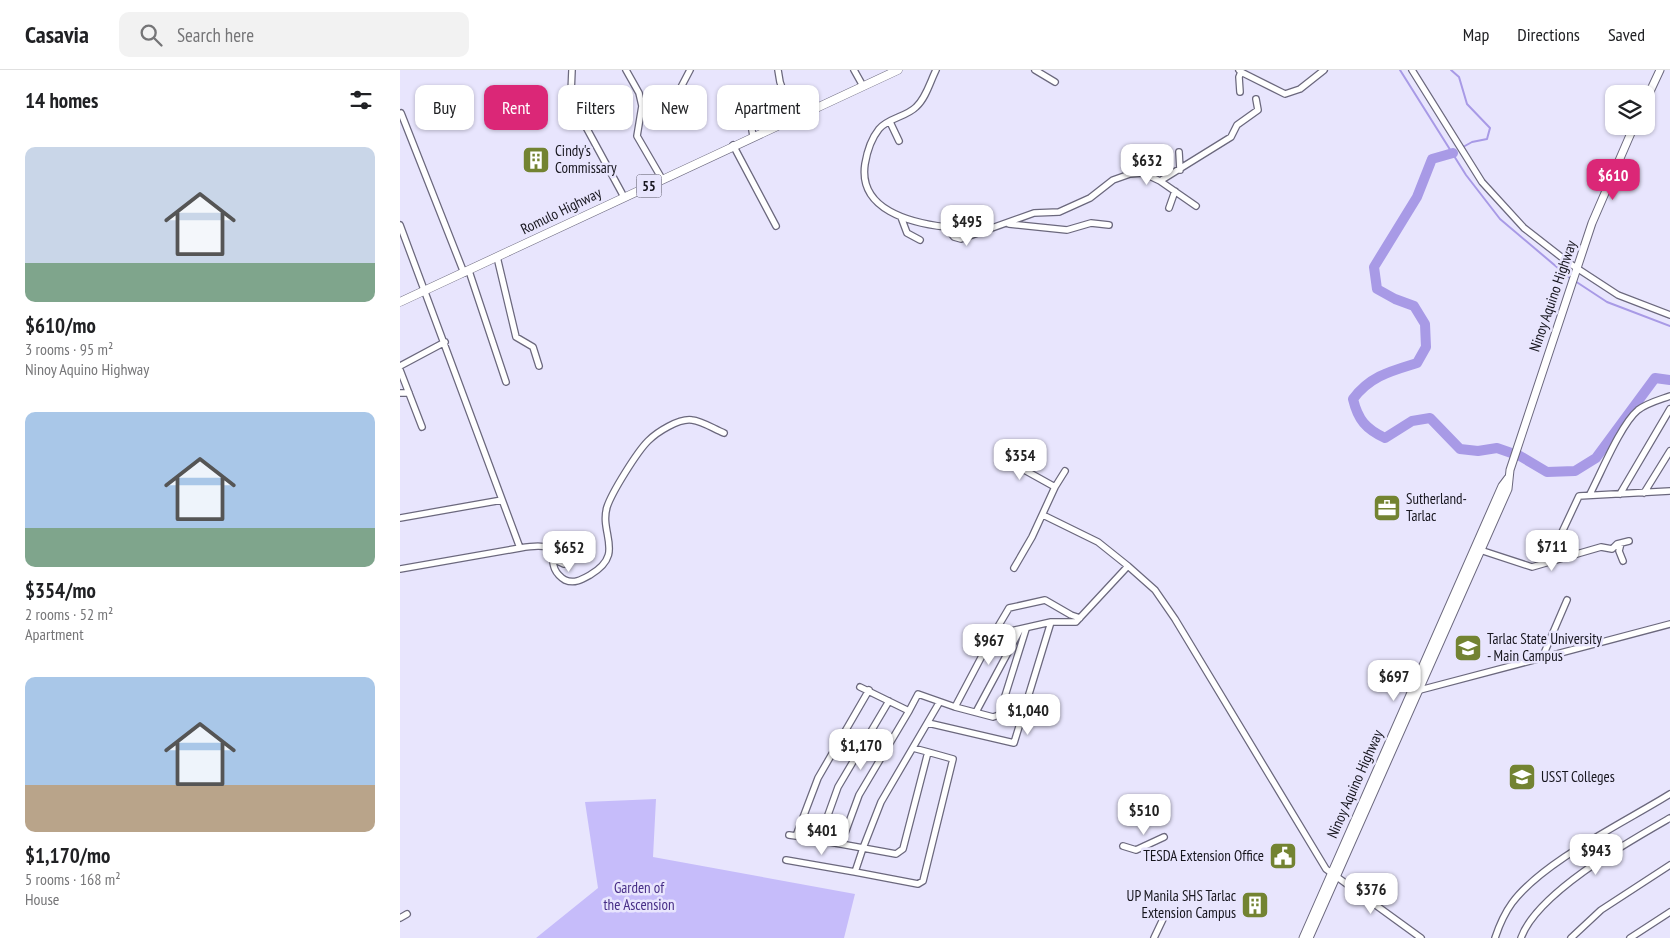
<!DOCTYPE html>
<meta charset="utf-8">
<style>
body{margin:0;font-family:"PT Sans Narrow",sans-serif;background:#f2f2f2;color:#202124;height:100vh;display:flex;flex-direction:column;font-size:19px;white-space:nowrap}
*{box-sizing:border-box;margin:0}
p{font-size:16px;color:#757577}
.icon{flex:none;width:28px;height:28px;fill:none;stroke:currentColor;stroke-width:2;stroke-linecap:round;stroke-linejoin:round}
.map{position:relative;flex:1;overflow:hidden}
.details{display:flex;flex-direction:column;background:#fff;width:400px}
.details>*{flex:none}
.banner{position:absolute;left:15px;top:15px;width:475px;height:45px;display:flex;gap:10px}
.fabs{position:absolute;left:1205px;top:15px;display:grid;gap:10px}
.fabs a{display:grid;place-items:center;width:50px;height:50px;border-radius:10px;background:#fff;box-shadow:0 1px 4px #0004;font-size:25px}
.price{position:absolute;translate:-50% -42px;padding:0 11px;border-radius:10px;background:#fff;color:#222;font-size:16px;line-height:32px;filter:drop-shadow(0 1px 2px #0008)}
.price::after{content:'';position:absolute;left:50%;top:30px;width:15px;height:11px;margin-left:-8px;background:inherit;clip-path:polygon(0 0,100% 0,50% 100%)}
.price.selected{background:#db2777;color:#fff}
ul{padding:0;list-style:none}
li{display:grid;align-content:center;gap:10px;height:265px;padding:0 25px}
li span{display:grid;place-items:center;height:155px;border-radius:10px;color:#555}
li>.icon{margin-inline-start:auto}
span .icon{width:90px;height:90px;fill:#fffc;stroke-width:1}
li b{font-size:21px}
h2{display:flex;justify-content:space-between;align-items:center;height:60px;padding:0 25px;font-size:21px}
.pill{padding:0 18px;border-radius:10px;background:#fff;box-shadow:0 1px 4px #0004;font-size:18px;line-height:45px}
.pill.selected{background:#db2777;color:#fff}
header{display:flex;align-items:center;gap:30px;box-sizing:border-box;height:70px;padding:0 25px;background:#fff;border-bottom:1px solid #e0e0e0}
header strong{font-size:24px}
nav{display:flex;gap:28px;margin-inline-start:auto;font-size:18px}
.search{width:350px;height:45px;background:#f2f2f2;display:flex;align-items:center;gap:12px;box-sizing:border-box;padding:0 18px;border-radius:10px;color:#757577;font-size:19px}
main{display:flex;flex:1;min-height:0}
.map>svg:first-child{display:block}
</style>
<header>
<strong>Casavia</strong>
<div class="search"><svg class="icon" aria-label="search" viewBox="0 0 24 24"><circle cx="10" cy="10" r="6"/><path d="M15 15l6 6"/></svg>Search here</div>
<nav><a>Map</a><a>Directions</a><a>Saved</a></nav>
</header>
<main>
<section class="details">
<h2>14 homes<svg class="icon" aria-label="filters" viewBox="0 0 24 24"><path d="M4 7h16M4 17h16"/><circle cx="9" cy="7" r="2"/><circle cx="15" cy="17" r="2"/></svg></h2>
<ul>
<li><span style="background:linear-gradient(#c9d6e8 75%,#7fa58c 0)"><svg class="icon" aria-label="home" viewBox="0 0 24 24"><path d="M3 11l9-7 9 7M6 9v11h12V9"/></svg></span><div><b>$610/mo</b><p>3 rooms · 95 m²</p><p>Ninoy Aquino Highway</p></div></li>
<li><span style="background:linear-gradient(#a9c7e8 75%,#7fa58c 0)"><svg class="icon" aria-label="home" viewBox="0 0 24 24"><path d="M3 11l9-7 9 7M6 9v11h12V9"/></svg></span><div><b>$354/mo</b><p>2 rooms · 52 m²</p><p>Apartment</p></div></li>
<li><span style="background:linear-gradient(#a9c7e8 70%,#b9a48a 0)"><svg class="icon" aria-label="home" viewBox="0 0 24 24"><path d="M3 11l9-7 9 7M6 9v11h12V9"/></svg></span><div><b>$1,170/mo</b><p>5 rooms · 168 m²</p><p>House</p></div></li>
</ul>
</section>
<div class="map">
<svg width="1270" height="868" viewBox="0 0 1270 868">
<rect width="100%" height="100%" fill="#e8e5fd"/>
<!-- green -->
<path fill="#c6bcfa" d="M256 729 253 787 455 824 444 868H136L198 818 185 732Z"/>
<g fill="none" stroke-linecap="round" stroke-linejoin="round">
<!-- stream -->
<path stroke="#a89ae6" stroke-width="2" d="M1000 0 1066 105 1100 149 1171 209
M1051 0 1059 7 1067 34 1090 58 1087 69 1072 72 1063 77
M1175 211 1207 232 1270 256"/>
<!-- river -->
<path stroke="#a89ae6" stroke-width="10" d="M1053 83 1032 89 1017 127 974 197 977 219 995 229 1014 236 1025 254 1026 277 1017 293C991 301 970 306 953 329 958 350 966 359 985 368L1012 351 1030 348 1060 379 1078 381 1097 378 1120 386 1147 402 1175 401 1196 388 1255 308 1270 310"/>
<!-- minor casing -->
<g stroke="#6b687d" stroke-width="8">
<path id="minor" d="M172 0 171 23 174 35 224 127
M226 0 239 23 242 36 237 66 262 109
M378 0 380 12 393 49
M454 0 463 16
M536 0C530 12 526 28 516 37 506 47 488 48 479 59 471 69 467 82 465 94 458 140 511 153 546 157L554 167 561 169 634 143 659 142 690 128 713 110 730 104 743 103 760 111 831 67 837 55 858 40 856 29
M635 0 655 12
M839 0 841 2 839 7 840 22
M1012 0 1082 112 1124 158 1169 193 1218 225 1270 245
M841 2 885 24 900 19 924 0
M350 24 348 37 353 66
M283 31 279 21 290 0
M1 43 64 203
M490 52 499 71
M333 75 376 156
M779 82 780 100
M760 111 796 136
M769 138 775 121
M501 147 507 163 520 170
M609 154 667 160 691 153 709 155
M0 155 120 478C172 469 138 493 165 510 174 514 181 510 190 505 226 484 199 464 207 437 212 422 237 382 248 371 257 362 279 348 292 350 302 351 314 359 324 363
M97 187 116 267 133 277 139 296
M69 201 106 312
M0 296 45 272
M0 300 22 357
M0 323H9
M655 417 665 401
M1244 423 1270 381
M1190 424C1201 403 1221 354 1238 340 1247 333 1259 330 1270 326
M1220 424 1270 339
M643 445 698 472 728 496
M0 448 102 430
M1221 473 1219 481 1223 491
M1077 479 1132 497 1201 477 1212 479 1217 474 1229 471
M153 489 164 494 176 479
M1148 492 1179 426 1270 421
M614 498 632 467 655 417 619 397 617 390 624 378
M0 499 120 478
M593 565 609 538 645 530 671 545 680 548
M1142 588 1167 530
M460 617 509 641 518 624 555 637 593 565 651 552H676L728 496 755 520 775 549 926 799 1021 868
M469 620 418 708 396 766 463 778 481 732 539 633
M1020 620 1270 554
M555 637 593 647 599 645 626 559
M576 642 620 560
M528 653 614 673 651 552
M513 678 528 682 503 779 496 784 463 778 455 802 518 814 523 811 553 689 528 682
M389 765 396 766
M419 770 438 717 489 631
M441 774 459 725 509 641
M723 776 736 780 764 767
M386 790 455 802
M0 848 7 844
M754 868 763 849
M1095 868C1099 856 1104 844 1112 833 1142 792 1225 752 1270 724
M1121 868C1137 823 1228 772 1270 748
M1171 868 1201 840 1270 795
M1230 868 1270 842"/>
</g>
<!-- major casing -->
<g stroke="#6b687d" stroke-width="9">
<path id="major" d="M1246 30 1260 0
M903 868 1102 416 1108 408
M909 868 1108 419 1110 400 1192 153 1234 56"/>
</g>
<!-- highway casing -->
<g stroke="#6b687d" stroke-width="9">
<path id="highway" d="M0 232 498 0"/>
</g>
<!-- minor -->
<use href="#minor" stroke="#fff" stroke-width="5.5"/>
<!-- major -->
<use href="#major" stroke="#fff" stroke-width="7"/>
<!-- highway -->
<use href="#highway" stroke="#fff" stroke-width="8"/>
</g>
<!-- icons -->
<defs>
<g id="building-square" transform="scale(1.4375)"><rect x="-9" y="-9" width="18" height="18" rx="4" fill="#738332" stroke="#e8e5fd"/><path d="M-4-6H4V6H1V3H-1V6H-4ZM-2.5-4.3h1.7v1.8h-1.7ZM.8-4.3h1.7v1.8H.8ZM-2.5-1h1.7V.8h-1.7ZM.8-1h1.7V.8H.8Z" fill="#fff"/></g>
<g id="office-square" transform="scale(1.4375)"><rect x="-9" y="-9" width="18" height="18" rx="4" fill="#738332" stroke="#e8e5fd"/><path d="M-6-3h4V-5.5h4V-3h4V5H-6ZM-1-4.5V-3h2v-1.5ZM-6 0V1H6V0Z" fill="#fff"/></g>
<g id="university-square" transform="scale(1.4375)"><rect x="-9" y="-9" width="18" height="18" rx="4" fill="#738332" stroke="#e8e5fd"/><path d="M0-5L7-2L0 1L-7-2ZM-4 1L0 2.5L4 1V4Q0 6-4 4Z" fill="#fff"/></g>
<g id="civic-square" transform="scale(1.4375)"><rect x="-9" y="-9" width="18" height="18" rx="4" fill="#738332" stroke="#e8e5fd"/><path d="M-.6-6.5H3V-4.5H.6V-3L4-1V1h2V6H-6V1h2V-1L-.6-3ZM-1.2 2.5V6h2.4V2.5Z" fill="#fff"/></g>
</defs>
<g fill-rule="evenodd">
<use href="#building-square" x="136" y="90"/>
<use href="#office-square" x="987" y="438"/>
<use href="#university-square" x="1068" y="578"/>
<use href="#university-square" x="1122" y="707"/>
<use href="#civic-square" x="883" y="786"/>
<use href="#building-square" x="855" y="835"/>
</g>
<g text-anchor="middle" stroke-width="5" stroke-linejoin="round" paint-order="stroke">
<!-- shield labels -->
<rect fill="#e8e5fd" stroke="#565461" stroke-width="1" x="236.5" y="104.5" width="25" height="23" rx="4"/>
<g font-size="14" font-weight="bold" fill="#17161e">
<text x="249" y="121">55</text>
</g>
<!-- poi labels -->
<g font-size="15" fill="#17161e" stroke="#e8e5fd" text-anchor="start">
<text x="155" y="86">Cindy's<tspan x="155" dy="17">Commissary</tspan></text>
<text x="1006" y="434">Sutherland-<tspan x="1006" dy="17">Tarlac</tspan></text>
<text x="1087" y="574">Tarlac State University<tspan x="1087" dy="17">- Main Campus</tspan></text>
<text x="1141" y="712">USST Colleges</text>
<text x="864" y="791" text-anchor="end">TESDA Extension Office</text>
<text x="836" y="831" text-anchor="end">UP Manila SHS Tarlac<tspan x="836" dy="17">Extension Campus</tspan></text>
</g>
<!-- street labels -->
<g font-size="15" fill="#17161e" stroke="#e8e5fd">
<text transform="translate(161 141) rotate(-26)" y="5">Romulo Highway</text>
<text transform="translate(1153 226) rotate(-71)" y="5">Ninoy Aquino Highway</text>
<text transform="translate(955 714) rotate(-66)" y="5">Ninoy Aquino Highway</text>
</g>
<!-- park labels -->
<g font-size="15" fill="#482f87" stroke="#e8e5fd">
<text x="239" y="823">Garden of<tspan x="239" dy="17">the Ascension</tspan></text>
</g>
</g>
</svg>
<div class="fabs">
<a><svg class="icon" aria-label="layers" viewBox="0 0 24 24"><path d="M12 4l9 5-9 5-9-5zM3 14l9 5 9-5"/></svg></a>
</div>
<b class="price" style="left:747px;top:116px">$632</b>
<b class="price selected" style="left:1213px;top:131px">$610</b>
<b class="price" style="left:567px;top:177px">$495</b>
<b class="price" style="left:620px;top:411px">$354</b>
<b class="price" style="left:1152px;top:502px">$711</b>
<b class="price" style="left:169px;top:503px">$652</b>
<b class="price" style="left:589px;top:596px">$967</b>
<b class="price" style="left:994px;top:632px">$697</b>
<b class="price" style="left:628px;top:666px">$1,040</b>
<b class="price" style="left:461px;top:701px">$1,170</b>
<b class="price" style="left:744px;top:766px">$510</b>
<b class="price" style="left:422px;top:786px">$401</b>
<b class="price" style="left:1196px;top:806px">$943</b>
<b class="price" style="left:971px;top:845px">$376</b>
<div class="banner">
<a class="pill">Buy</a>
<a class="pill selected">Rent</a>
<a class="pill">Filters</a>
<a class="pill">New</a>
<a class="pill">Apartment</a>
</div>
</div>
</main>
